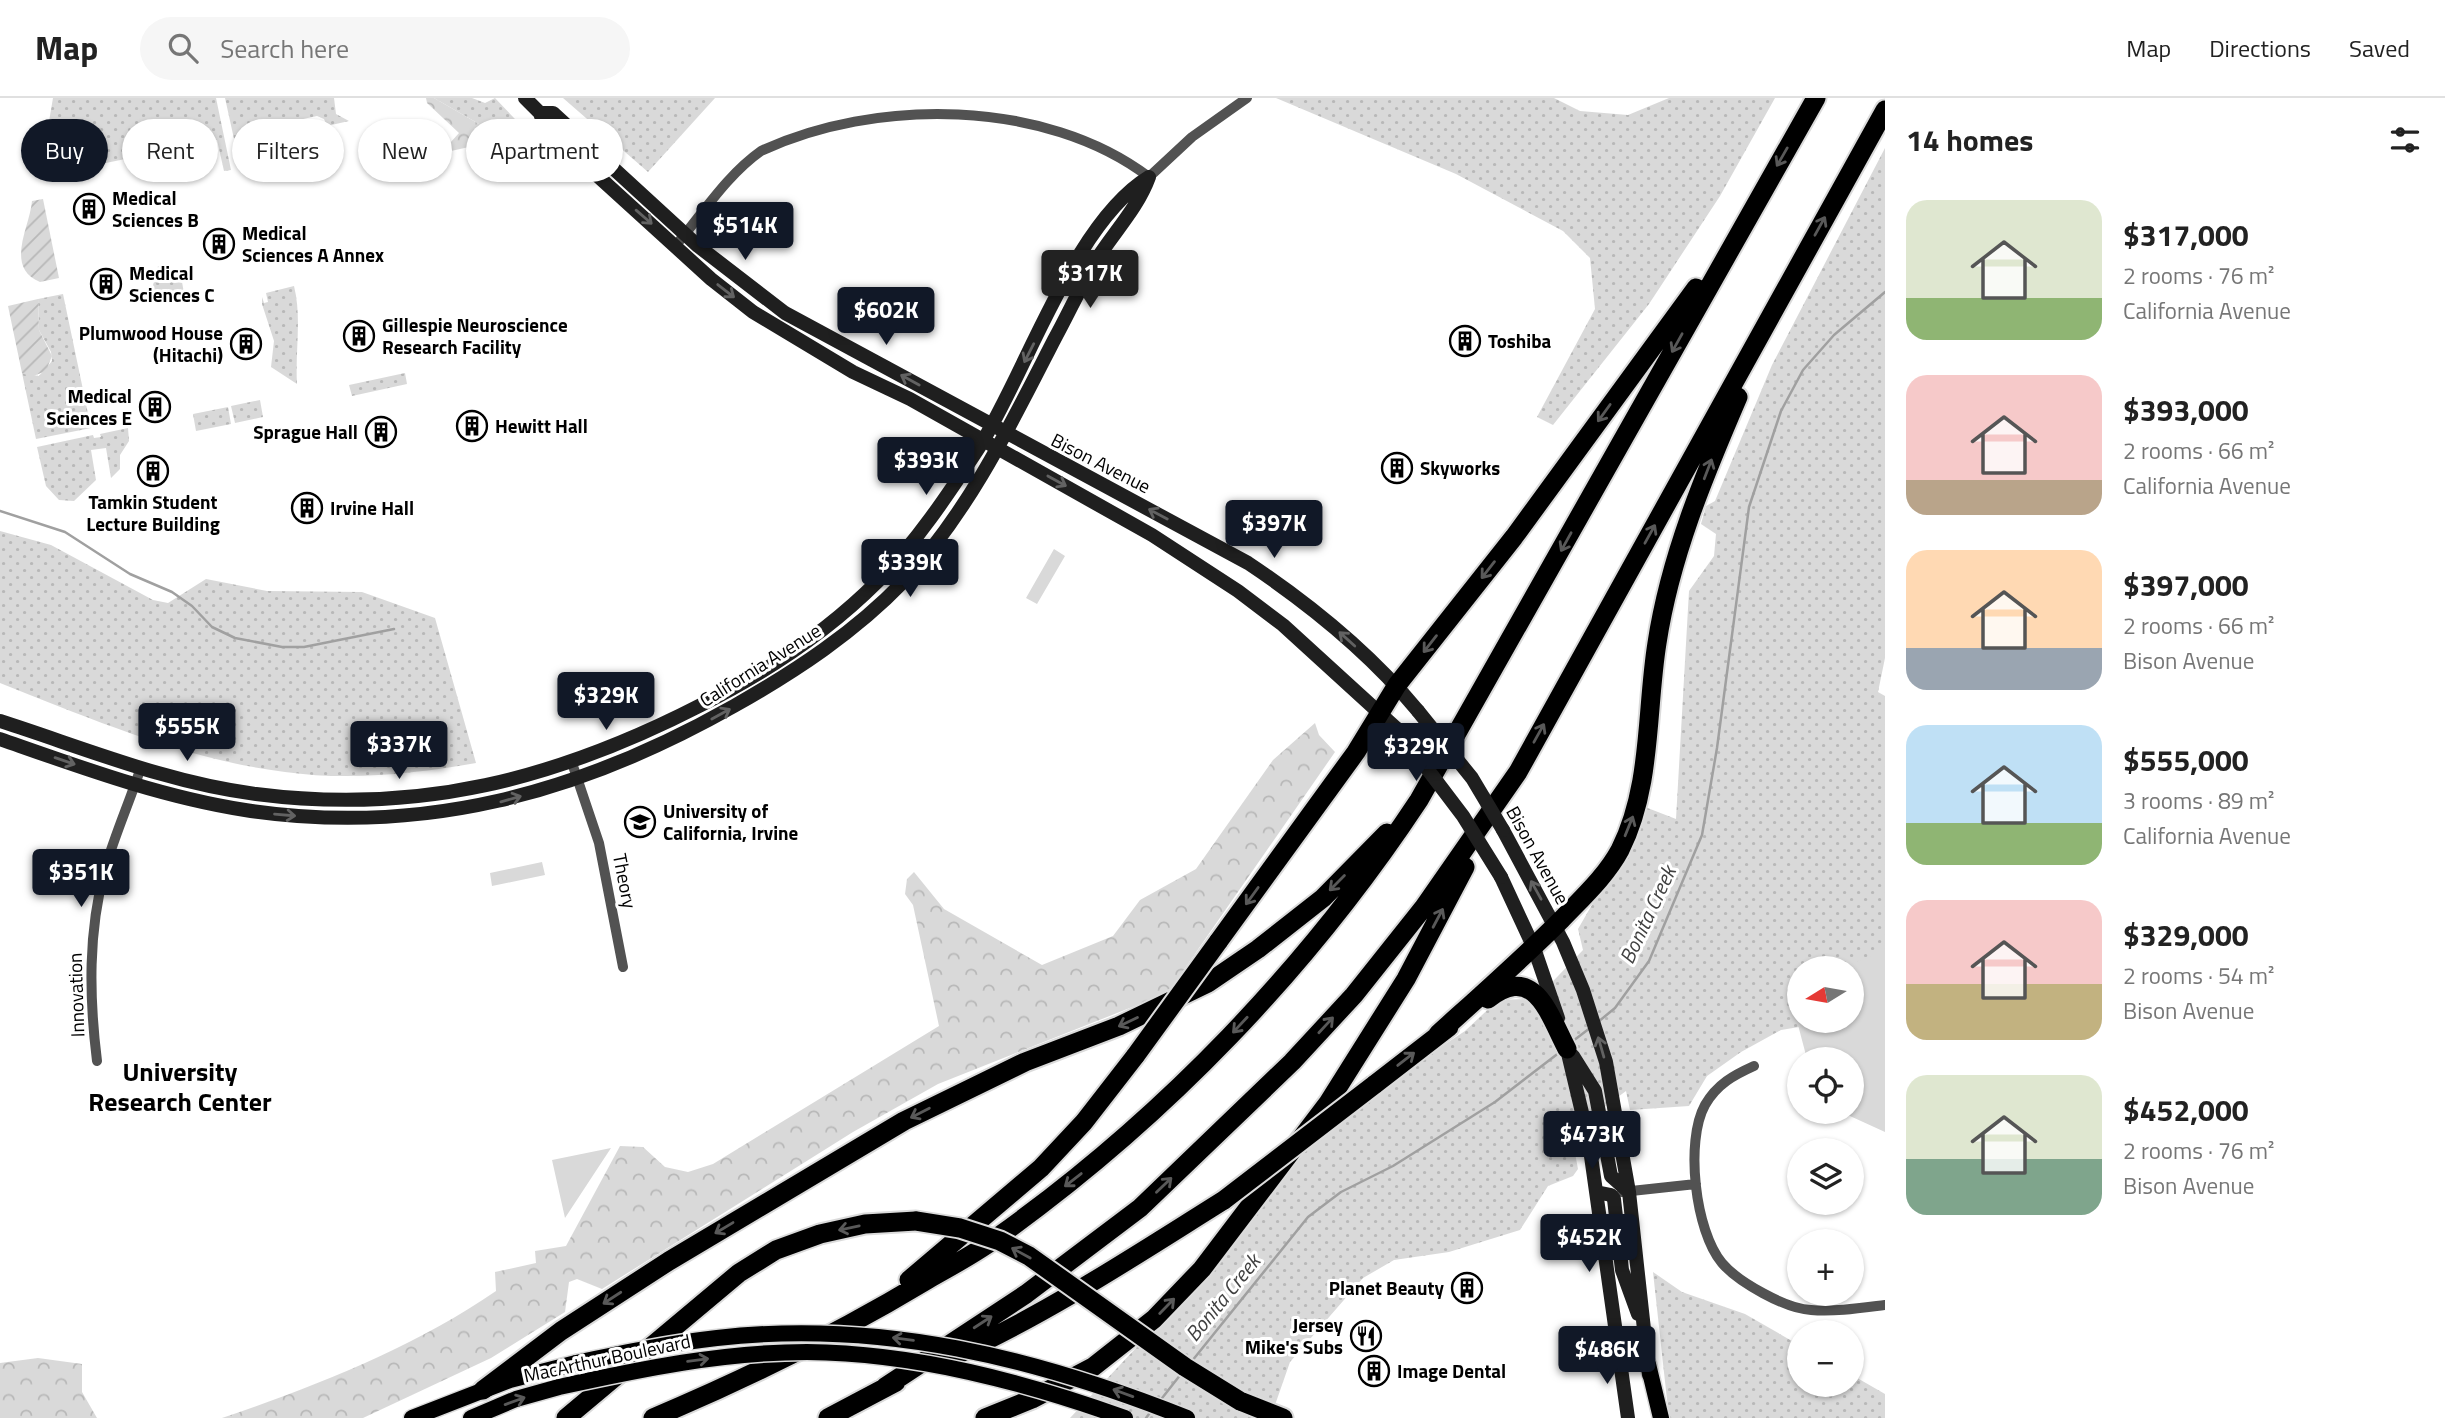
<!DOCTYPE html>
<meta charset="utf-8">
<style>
body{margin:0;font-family:"Titillium Web",sans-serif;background:#f6f6f6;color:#222;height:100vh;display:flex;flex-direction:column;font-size:26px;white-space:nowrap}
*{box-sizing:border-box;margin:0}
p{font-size:23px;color:#767676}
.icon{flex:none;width:38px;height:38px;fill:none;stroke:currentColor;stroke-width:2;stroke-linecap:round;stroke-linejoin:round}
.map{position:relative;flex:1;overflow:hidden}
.drawer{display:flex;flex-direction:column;background:#fff;width:560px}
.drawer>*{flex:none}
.top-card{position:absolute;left:21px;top:21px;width:665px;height:63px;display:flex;gap:14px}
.needle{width:46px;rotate:259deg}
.fabs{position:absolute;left:1787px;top:858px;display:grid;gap:14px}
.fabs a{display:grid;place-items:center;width:77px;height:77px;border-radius:50%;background:#fff;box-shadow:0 2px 5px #0004;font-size:35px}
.price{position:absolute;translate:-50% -60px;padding:0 16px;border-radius:7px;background:#111827;color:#fff;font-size:23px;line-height:46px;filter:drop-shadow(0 2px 4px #0008)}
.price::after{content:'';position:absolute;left:50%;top:42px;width:21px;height:16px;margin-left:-10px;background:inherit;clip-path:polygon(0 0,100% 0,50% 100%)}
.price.selected{background:#222;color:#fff}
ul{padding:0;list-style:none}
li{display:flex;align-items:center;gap:21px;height:175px;padding:0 21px}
li span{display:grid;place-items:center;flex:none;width:196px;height:140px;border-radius:21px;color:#555}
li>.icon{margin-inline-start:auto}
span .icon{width:84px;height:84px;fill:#fffc;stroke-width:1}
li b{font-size:30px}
h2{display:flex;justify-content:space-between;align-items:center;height:84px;padding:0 21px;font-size:30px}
.tag{padding:0 24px;border-radius:32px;background:#fff;box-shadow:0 2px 5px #0004;font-size:24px;line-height:63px}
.tag.selected{background:#111827;color:#fff}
header{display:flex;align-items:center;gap:42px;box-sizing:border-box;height:98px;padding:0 35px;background:#fff;border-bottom:2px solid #e0e0e0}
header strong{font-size:33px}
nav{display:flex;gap:38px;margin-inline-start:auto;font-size:24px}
.search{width:490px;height:63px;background:#f6f6f6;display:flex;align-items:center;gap:18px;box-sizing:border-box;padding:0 24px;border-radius:38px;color:#767676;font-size:26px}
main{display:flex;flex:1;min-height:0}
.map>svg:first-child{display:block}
</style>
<header>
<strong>Map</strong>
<div class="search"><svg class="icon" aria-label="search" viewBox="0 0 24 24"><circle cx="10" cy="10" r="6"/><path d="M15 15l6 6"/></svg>Search here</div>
<nav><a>Map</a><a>Directions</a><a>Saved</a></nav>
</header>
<main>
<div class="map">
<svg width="1885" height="1320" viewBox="0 0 1885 1320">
<defs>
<pattern id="grass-dots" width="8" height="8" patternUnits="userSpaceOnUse" patternTransform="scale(1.75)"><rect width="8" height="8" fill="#d9d9d9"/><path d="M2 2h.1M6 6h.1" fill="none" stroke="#b8b8b8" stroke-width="1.8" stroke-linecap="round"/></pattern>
<pattern id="forest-crowns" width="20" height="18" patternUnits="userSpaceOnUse" patternTransform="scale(1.75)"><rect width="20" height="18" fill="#d9d9d9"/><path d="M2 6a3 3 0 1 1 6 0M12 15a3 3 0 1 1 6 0" fill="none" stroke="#b8b8b8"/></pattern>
<pattern id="garden-furrows" width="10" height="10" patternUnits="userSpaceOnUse" patternTransform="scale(1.75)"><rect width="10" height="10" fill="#d9d9d9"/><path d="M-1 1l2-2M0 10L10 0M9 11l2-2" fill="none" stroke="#b8b8b8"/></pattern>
</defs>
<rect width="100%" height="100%" fill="#fff"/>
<!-- grass -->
<path fill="url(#grass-dots)" d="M53 0H216L231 72 224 73 217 42 72 72 63 47 48 29Z
M225 0H334L336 16 349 23 327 28 324 21 317 18 253 32 246 38V48L236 50Z
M434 0H472L485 5 495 0 536 43 534 47 518 40 505 41Z
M563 0H715L648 74Z
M1276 0H1554L1580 13 1628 17 1669 0H1775L1720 98 1649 206 1553 327 1537 319 1595 211 1590 160 1563 133 1456 76Z
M1885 50V560L1878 594 1885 598V856L1842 870H1799V922L1829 924 1781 932 1741 954 1707 978 1689 1008 1630 1012 1626 993 1571 1034 1578 1071 1573 1078 1548 1088 1520 1132 1449 1154 1394 1162 1363 1180 1290 1264 1275 1307 1257 1320H1070L1231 1149 1310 1044 1374 993 1465 933 1498 902 1527 901 1533 904 1583 852 1578 831 1597 798 1611 783 1645 709 1676 721 1689 493 1714 458 1716 436 1701 426 1706 408 1715 403 1772 267Z
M158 168 182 184 185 201 150 199Z
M294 188C302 220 295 252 297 286L271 269 274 243 262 206V199L264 205 268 204 266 195Z
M63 196 91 330 36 341 22 275 39 278 52 263 51 254 39 232 38 201Z
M405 275 407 286 352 298 349 287Z
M260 302 263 319 235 325 231 308Z
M228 309 231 326 196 333 193 316Z
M128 330 129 343 120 357V371L111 380 106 350 91 352 96 382 74 403 59 402 46 388 37 349 93 337 94 340 101 339 100 336Z
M0 433 51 447 153 502 168 505 206 481 267 493 362 494 435 520 476 665C413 676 349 683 285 674 187 662 91 621 0 585Z
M1653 1174 1682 1194 1745 1216 1799 1247V1286H1852V1277L1885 1296V1320H1669Z"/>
<!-- forest -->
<path fill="url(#forest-crowns)" d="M426 0H434L505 41 451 53 450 45 459 35 427 5Z
M1315 625 1319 637 1335 654 1172 889 1160 898 938 986 853 1034 602 1191 577 1181 569 1184 565 1214 491 1260 363 1320H222C316 1288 413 1250 496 1193L495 1174 536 1165 535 1153 566 1148 620 1048 643 1049 665 1069 688 1074 713 1066 939 928 913 807 905 796 907 781 914 774 944 811 1042 867 1113 838 1140 802 1196 771 1273 662Z
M38 1260 82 1266V1294L97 1320H0V1265Z"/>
<!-- park -->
<path fill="#d9d9d9" d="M1054 451 1065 458 1037 506 1026 500Z
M542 764 545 777 492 788 490 775Z
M1885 853V1034L1839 1013H1852V961H1807L1788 889 1799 885V922H1852V870H1839Z
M611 1050 565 1120 552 1062Z"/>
<!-- garden -->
<path fill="url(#garden-furrows)" d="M43 101 59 180 40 184C4 169 30 129 32 103Z
M38 201 39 232 52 258 46 273 31 279 22 275 8 208Z"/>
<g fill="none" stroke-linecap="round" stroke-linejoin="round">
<!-- stream -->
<path stroke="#a0a0a0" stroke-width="2.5" d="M0 413 65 434 130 476 172 494 192 508 212 529 235 540 282 549H304L394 531
M1598 924 1615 910 1649 863 1702 737 1717 650 1749 409 1781 313 1803 272 1834 237 1885 194
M1573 943 1590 930
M1192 1263 1308 1119 1341 1094 1393 1068 1495 1004 1560 954
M1159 1304 1181 1276
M1146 1320 1152 1312"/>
<!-- primary casing -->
<g stroke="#dbdbdb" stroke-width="19">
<path id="primary" d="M1648 1266 1661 1320
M412 1320 510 1282 576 1265
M471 1320 516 1301 559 1289"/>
</g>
<!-- highway casing -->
<g stroke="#dbdbdb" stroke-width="23">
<path id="highway" d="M1218 844 1356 654 1397 587 1514 439 1696 190
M1488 901C1535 864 1549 917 1567 951
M1438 936C1480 898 1522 861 1562 821 1583 799 1606 778 1620 752 1652 689 1646 613 1657 545 1670 459 1704 378 1738 299
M1374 987 1449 929
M909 1182 1041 1070 1084 1024 1136 957
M956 1257C1050 1214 1136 1157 1224 1102
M885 1289 1026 1196 1140 1110 1292 964 1354 897 1424 809 1518 674 1885 12
M483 1292 561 1233 669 1163 904 1023 1025 964 1119 928 1208 885 1258 851 1323 800 1387 735
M1240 1303 1283 1320
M566 1320 739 1175 776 1152 820 1136 865 1126 916 1123
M653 1320C748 1280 839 1235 927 1182 951 1168 977 1155 999 1138 1164 1020 1308 870 1419 702L1816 0
M828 1320 896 1284
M985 1320 1032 1301 1093 1269 1154 1221 1202 1171 1328 1005 1406 881 1465 769"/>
</g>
<!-- street -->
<path stroke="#525252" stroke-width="10" d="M676 147C703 115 727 77 761 53 874 0 1045 0 1149 79L1192 39 1247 0
M572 665 599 745 623 869
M97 963C89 898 88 834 105 771 115 736 130 703 141 669
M1754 968C1734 977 1717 986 1705 1007 1685 1043 1695 1133 1722 1165 1738 1184 1786 1211 1811 1212 1835 1214 1861 1210 1885 1207
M1622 1094 1696 1086"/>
<!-- secondary -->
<path stroke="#1f1f1f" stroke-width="14" d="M525 0 540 15 545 30 711 181 753 214 853 274 910 301 1152 437 1238 493 1283 527 1397 631
M540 15H553L698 148 785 215 1248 465C1311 507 1370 555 1418 613
M0 623C84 650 168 685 256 696 419 717 557 681 701 607 765 575 827 534 878 483 917 443 947 398 978 351 1026 276 1073 125 1149 79
M0 641C80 669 161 699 245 712 422 739 580 695 734 608 796 573 855 534 904 483 969 413 1011 326 1054 242 1069 215 1082 185 1099 158 1116 132 1138 109 1149 79
M1503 732 1563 844 1583 892 1606 964 1629 1094 1649 1277
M1501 779 1534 850 1558 920
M1565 943 1589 1044 1628 1320
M1573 958 1595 993 1611 1078 1629 1094
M1596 1094 1611 1097 1614 1101 1622 1172 1638 1216"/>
<!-- primary -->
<use href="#primary" stroke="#000" stroke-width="16"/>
<!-- highway -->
<use href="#highway" stroke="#000" stroke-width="19"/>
<!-- primary-bridge casing -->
<g stroke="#dbdbdb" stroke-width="19" stroke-linecap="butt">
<path id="primary-bridge" d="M576 1265C623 1255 670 1245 717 1240 881 1221 1036 1260 1187 1320
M559 1289C641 1271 723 1254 807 1254 916 1255 1024 1284 1125 1320"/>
</g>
<!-- highway-bridge casing -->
<g stroke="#dbdbdb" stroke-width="23" stroke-linecap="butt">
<path id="highway-bridge" d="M1136 957 1218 844
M1224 1102 1374 987
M916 1123 960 1130 1000 1143 1029 1158 1185 1269 1240 1303"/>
</g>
<!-- secondary-bridge -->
<path stroke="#1f1f1f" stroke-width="14" d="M1418 613 1472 680 1503 732
M1397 631 1463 718 1501 779"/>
<!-- primary-bridge -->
<use href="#primary-bridge" stroke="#000" stroke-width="16"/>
<!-- highway-bridge -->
<use href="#highway-bridge" stroke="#000" stroke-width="19"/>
</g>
<!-- one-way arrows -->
<defs><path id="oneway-shaft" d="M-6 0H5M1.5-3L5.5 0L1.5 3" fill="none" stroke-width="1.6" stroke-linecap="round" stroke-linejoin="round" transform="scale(1.75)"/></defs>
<g stroke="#595959">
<use href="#oneway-shaft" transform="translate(1782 59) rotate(120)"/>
<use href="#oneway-shaft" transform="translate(1820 128) rotate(-61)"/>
<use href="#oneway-shaft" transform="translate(1677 245) rotate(119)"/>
<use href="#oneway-shaft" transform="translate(1604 315) rotate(126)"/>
<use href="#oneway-shaft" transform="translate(1708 371) rotate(-69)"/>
<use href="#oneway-shaft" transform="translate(1650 436) rotate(-61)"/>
<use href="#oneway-shaft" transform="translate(1566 444) rotate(119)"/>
<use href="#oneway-shaft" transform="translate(1488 472) rotate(128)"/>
<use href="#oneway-shaft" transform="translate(1430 546) rotate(128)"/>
<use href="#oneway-shaft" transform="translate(1539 635) rotate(-61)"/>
<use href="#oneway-shaft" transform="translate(1629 728) rotate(-68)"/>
<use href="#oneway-shaft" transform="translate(1337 785) rotate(135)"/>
<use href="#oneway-shaft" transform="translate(1252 798) rotate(126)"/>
<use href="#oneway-shaft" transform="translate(1438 820) rotate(-62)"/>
<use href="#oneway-shaft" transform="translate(1128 924) rotate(154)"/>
<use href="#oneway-shaft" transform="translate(1240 927) rotate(133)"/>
<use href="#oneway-shaft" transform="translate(1326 927) rotate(-47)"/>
<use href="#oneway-shaft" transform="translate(1406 961) rotate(-38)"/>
<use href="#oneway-shaft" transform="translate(920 1015) rotate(153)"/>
<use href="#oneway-shaft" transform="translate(1073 1082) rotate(142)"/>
<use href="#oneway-shaft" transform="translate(1164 1087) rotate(-44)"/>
<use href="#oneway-shaft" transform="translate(724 1130) rotate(149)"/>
<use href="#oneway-shaft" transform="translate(849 1130) rotate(168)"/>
<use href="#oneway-shaft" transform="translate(1021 1155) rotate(-151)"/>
<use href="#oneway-shaft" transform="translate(612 1200) rotate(147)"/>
<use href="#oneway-shaft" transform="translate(1167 1208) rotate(-46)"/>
<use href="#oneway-shaft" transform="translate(983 1224) rotate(-33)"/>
<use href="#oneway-shaft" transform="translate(903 1241) rotate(-173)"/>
<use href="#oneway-shaft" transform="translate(698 1262) rotate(-7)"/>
<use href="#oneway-shaft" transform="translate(1123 1295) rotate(-160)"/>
<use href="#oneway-shaft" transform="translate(515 1303) rotate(-20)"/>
</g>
<g stroke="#626262">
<use href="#oneway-shaft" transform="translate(644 119) rotate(41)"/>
<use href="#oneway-shaft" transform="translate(726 193) rotate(38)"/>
<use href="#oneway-shaft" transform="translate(1029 255) rotate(117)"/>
<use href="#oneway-shaft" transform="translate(910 282) rotate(-151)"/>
<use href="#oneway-shaft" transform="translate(1057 383) rotate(29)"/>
<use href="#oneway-shaft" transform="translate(1158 416) rotate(-152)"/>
<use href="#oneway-shaft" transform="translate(1347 541) rotate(-138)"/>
<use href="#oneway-shaft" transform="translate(721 616) rotate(-29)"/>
<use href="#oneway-shaft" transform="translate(65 663) rotate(19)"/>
<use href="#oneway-shaft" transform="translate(511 701) rotate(-16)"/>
<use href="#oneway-shaft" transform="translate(285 717) rotate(5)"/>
<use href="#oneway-shaft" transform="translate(1536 792) rotate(-119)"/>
<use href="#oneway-shaft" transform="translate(1601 949) rotate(-106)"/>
</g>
<!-- icons -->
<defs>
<g id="building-ring" transform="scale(1.575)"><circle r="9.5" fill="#fff" stroke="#000" stroke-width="1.5"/><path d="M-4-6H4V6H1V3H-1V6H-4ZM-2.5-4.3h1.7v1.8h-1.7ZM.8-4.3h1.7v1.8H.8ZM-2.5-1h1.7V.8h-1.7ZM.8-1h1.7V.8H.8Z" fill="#000"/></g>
<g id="university-ring" transform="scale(1.575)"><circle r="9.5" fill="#fff" stroke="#000" stroke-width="1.5"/><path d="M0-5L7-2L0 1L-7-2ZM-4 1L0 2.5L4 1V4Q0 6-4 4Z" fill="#000"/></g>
<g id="restaurant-ring" transform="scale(1.575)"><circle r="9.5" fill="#fff" stroke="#000" stroke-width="1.5"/><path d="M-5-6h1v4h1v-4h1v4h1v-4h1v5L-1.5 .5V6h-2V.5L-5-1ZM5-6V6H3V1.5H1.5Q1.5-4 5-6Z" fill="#000"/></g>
</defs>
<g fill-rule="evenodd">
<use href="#building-ring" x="89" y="111"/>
<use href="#building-ring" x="219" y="146"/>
<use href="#building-ring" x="106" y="186"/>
<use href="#building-ring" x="359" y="238"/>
<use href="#building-ring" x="1465" y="243"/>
<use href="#building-ring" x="246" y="246"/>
<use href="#building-ring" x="155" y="309"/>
<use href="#building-ring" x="472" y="328"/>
<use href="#building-ring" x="381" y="334"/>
<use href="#building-ring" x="1397" y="370"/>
<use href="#building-ring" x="153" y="373"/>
<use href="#building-ring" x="307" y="410"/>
<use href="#university-ring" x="640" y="724"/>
<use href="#building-ring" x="1467" y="1190"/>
<use href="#restaurant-ring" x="1366" y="1238"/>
<use href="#building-ring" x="1374" y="1273"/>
</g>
<g text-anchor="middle" stroke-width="6" stroke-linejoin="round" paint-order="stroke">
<!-- poi labels -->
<g font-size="19" font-weight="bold" fill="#000" stroke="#fff" text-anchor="start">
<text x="112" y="107">Medical<tspan x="112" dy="22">Sciences B</tspan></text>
<text x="242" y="142">Medical<tspan x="242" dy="22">Sciences A Annex</tspan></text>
<text x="129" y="182">Medical<tspan x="129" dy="22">Sciences C</tspan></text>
<text x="382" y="234">Gillespie Neuroscience<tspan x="382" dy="22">Research Facility</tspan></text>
<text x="223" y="242" text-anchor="end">Plumwood House<tspan x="223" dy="22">(Hitachi)</tspan></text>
<text x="1488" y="250">Toshiba</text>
<text x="132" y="305" text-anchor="end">Medical<tspan x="132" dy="22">Sciences E</tspan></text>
<text x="495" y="335">Hewitt Hall</text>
<text x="358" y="341" text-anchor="end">Sprague Hall</text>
<text x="1420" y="377">Skyworks</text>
<text x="153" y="411" text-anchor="middle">Tamkin Student<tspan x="153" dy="22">Lecture Building</tspan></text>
<text x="330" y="417">Irvine Hall</text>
<text x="663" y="720">University of<tspan x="663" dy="22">California, Irvine</tspan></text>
<text x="1444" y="1197" text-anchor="end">Planet Beauty</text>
<text x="1343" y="1234" text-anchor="end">Jersey<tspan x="1343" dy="22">Mike's Subs</tspan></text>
<text x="1397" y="1280">Image Dental</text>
</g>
<!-- street labels -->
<g font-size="19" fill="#000" stroke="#fff">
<text transform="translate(1101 365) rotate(27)" y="7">Bison Avenue</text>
<text transform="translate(760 567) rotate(-32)" y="7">California Avenue</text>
<text transform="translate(1538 757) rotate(61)" y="7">Bison Avenue</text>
<text transform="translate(625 783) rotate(79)" y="7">Theory</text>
<text transform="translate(76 897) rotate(-92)" y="7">Innovation</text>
<text transform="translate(607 1260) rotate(-12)" y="7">MacArthur Boulevard</text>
</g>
<!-- water labels -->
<g font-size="21" font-style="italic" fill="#414141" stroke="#fff">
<text transform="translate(1648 817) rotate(-65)" y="7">Bonita Creek</text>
<text transform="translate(1223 1200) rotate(-51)" y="7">Bonita Creek</text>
</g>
<!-- district labels -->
<g font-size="26" font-weight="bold" fill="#000" stroke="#fff">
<text x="180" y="983">University<tspan x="180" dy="30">Research Center</tspan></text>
</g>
</g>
</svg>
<div class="fabs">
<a><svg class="needle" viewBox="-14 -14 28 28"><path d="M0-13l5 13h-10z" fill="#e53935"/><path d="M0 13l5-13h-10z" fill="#767676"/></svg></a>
<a><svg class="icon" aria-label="locate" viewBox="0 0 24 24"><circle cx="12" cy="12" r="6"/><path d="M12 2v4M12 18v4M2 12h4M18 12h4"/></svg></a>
<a><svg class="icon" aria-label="layers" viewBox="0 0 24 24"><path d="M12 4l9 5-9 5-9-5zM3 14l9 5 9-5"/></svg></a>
<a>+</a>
<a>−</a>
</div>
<b class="price" style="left:745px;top:164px">$514K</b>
<b class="price selected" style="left:1090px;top:212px">$317K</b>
<b class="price" style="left:886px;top:249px">$602K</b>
<b class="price" style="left:926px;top:399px">$393K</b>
<b class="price" style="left:1274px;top:462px">$397K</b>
<b class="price" style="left:910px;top:501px">$339K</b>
<b class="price" style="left:606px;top:634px">$329K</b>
<b class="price" style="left:187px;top:665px">$555K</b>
<b class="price" style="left:399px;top:683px">$337K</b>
<b class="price" style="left:1416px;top:685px">$329K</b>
<b class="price" style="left:81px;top:811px">$351K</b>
<b class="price" style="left:1592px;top:1073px">$473K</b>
<b class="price" style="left:1589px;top:1176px">$452K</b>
<b class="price" style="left:1607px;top:1288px">$486K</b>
<div class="top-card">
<a class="tag selected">Buy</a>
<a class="tag">Rent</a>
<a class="tag">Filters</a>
<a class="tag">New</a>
<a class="tag">Apartment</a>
</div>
</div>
<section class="drawer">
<h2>14 homes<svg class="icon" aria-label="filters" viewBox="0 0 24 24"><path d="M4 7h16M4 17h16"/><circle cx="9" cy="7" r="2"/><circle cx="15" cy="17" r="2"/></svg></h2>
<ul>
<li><span style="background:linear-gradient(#dfe7d0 70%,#8fb573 0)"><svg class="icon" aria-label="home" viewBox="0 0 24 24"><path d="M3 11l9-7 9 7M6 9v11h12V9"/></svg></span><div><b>$317,000</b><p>2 rooms · 76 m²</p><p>California Avenue</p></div></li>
<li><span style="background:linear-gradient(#f6c9c9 75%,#b9a48a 0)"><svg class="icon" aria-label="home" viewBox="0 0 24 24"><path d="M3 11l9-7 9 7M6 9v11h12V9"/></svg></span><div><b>$393,000</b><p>2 rooms · 66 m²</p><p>California Avenue</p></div></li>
<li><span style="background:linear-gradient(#ffd9b3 70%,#9aa5b1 0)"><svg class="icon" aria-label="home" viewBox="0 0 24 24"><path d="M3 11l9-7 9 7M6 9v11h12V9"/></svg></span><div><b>$397,000</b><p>2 rooms · 66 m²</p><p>Bison Avenue</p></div></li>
<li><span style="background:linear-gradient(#bfe0f5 70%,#8fb573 0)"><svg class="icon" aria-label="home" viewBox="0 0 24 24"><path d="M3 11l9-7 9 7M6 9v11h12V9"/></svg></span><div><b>$555,000</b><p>3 rooms · 89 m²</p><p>California Avenue</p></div></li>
<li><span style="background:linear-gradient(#f6c9c9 60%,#c2b280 0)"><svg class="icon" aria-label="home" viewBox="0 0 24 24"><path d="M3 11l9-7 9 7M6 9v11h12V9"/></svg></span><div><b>$329,000</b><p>2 rooms · 54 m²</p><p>Bison Avenue</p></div></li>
<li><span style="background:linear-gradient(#dfe7d0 60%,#7fa58c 0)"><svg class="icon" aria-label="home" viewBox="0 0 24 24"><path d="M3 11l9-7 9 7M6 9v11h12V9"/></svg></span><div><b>$452,000</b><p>2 rooms · 76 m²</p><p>Bison Avenue</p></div></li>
</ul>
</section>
</main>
